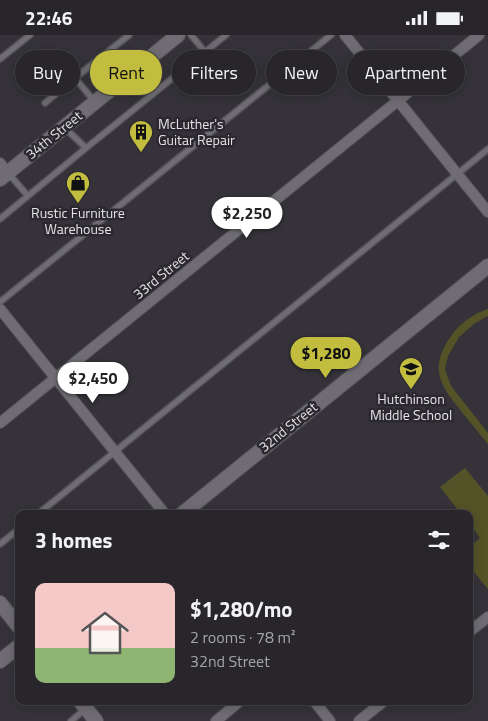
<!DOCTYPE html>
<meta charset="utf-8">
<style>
body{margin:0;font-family:"Titillium Web",sans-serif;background:#343237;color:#f1f3f6;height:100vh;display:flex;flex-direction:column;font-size:19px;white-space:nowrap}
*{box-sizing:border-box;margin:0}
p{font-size:16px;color:#a5a5a9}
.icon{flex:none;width:28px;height:28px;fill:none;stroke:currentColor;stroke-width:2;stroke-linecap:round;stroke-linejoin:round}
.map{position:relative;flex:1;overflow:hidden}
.panel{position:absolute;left:15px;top:475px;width:458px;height:195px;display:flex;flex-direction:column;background:#28262b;border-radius:10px;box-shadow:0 2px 12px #0003,0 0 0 1px #444347}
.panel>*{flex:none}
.banner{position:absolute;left:15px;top:15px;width:459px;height:45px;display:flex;gap:10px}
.price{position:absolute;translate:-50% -42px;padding:0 11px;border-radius:18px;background:#fff;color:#222;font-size:16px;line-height:32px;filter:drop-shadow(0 1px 2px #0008)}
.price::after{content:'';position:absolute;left:50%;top:30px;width:15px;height:11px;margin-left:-8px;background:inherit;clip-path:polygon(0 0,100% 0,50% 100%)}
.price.active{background:#c2bd3f;color:#111}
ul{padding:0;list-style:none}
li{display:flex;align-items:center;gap:15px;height:125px;padding:0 20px}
li span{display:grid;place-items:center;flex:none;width:140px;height:100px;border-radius:10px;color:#555}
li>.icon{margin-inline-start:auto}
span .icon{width:60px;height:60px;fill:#fffc;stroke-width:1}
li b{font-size:21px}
h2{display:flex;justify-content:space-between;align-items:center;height:60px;padding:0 20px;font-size:21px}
.tag{padding:0 18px;border-radius:22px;background:#28262b;box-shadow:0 2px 12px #0003,0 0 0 1px #444347;font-size:18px;line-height:45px}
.tag.active{background:#c2bd3f;color:#111}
.status{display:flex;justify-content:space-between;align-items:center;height:35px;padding:0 25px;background:#28262b;direction:ltr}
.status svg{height:14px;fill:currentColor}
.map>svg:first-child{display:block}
</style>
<div class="status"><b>22:46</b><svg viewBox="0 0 49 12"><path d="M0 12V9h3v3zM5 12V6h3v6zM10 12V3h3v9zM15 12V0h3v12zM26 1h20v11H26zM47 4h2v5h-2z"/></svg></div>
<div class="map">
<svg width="488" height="686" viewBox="0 0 488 686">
<rect width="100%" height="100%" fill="#353339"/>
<!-- green -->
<path fill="#545327" d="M488 274V281L475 288 459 302 448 321 445 334 451 351 488 398V409C479 398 470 387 461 376 441 351 429 335 449 304 458 290 472 279 488 274Z
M465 433 488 461V554L469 531V512L480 503 469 488V479H461L440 452Z"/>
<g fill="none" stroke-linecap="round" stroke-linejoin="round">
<!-- lane casing -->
<g stroke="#545257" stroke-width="8">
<path id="lane" d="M191 0 205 17 226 0
M0 24 30 0
M95 67 75 43 129 0
M45 68 75 43
M65 93 86 113 205 17
M9 139 28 161
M0 184 86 113
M0 267 331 0
M38 479 488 114
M0 509 19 494
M469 587 474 593
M71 686 95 666"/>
</g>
<!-- street casing -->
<g stroke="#545257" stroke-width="12">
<path id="street" d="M345 0 488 177
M0 128 8 138
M0 274 165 479
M0 388 479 0
M469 597 488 582
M314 666 330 686
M216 686 240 666
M359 686 384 666"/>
</g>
<!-- secondary casing -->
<g stroke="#545257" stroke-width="16">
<path id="secondary" d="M0 144 178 0
M182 479 488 231
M0 568 19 592
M0 626 19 611
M80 666 96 686"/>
</g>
<!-- lane -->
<use href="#lane" stroke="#6f6d73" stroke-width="5"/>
<!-- street -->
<use href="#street" stroke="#6f6d73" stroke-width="10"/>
<!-- secondary -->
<use href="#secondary" stroke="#6f6d73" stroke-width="14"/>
</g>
<!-- icons -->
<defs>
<g id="building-pin" transform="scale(1.25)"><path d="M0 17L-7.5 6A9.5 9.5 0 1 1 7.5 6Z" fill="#c2bd3f" stroke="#2b292f"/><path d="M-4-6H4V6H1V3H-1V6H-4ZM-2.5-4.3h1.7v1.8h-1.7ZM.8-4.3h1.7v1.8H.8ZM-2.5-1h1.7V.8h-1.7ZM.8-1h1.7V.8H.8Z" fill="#111"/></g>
<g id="shop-pin" transform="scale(1.25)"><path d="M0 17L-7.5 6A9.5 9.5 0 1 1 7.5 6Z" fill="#c2bd3f" stroke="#2b292f"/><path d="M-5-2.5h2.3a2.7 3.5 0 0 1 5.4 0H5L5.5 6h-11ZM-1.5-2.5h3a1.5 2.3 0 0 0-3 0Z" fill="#111"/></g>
<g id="school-pin" transform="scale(1.25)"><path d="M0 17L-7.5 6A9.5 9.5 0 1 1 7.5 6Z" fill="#c2bd3f" stroke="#2b292f"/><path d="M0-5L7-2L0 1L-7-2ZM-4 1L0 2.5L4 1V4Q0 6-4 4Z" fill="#111"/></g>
</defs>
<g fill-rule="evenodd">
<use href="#building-pin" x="141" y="97"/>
<use href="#shop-pin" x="78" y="148"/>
<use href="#school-pin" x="411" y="334"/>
</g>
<g text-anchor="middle" stroke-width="5" stroke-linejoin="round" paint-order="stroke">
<!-- poi labels -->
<g font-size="14" fill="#e4e2e6" stroke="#2b292f">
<text x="158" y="94" text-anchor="start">McLuther's<tspan x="158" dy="16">Guitar Repair</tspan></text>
<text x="78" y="183">Rustic Furniture<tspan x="78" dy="16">Warehouse</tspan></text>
<text x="411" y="369">Hutchinson<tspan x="411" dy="16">Middle School</tspan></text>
</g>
<!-- street labels -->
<g font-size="14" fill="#e4e2e6" stroke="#2b292f">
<text transform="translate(54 100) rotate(-39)" y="5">34th Street</text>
<text transform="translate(161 240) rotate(-39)" y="5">33rd Street</text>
<text transform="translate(288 392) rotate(-39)" y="5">32nd Street</text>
</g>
</g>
</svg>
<b class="price" style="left:247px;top:204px">$2,250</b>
<b class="price active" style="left:326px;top:344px">$1,280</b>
<b class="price" style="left:93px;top:369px">$2,450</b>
<div class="banner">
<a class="tag">Buy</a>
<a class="tag active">Rent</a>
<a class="tag">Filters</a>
<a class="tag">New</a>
<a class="tag">Apartment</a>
</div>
<section class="panel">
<h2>3 homes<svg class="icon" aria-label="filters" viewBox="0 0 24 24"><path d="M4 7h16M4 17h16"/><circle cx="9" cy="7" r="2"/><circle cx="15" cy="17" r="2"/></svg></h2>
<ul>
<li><span style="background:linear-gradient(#f6c9c9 65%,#8fb573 0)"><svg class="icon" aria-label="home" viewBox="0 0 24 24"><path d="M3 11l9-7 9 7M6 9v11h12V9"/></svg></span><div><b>$1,280/mo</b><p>2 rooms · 78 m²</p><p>32nd Street</p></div></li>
</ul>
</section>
</div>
